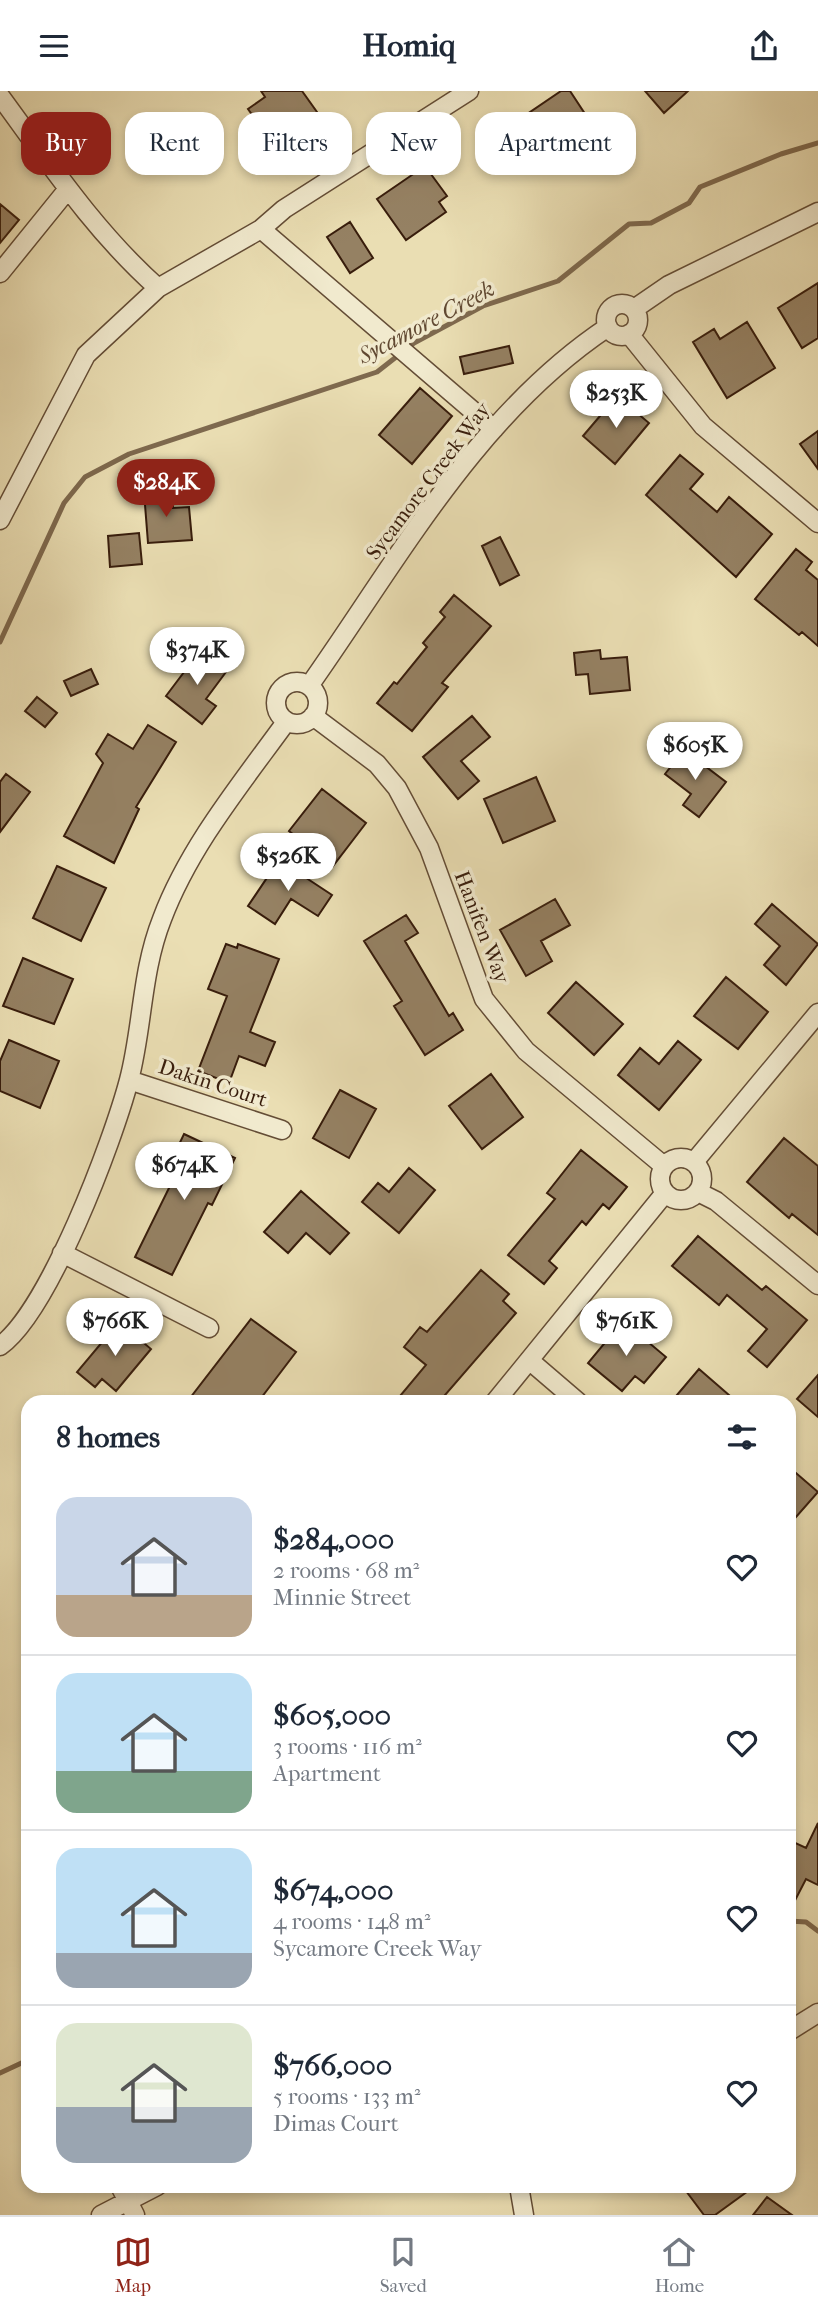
<!DOCTYPE html>
<meta charset="utf-8">
<style>
body{margin:0;font-family:"IM FELL French Canon",serif;background:#f2f2f3;color:#1f2937;height:100vh;display:flex;flex-direction:column;font-size:26px;white-space:nowrap}
*{box-sizing:border-box;margin:0}
p{font-size:23px;color:#747a83}
.icon{flex:none;width:38px;height:38px;fill:none;stroke:currentColor;stroke-width:2;stroke-linecap:round;stroke-linejoin:round}
.map{position:relative;flex:1;overflow:hidden}
.panel{position:absolute;left:21px;top:1304px;width:775px;height:798px;display:flex;flex-direction:column;background:#fff;border-radius:21px;box-shadow:0 4px 10px #0003}
.panel>*{flex:none}
.guide{position:absolute;left:21px;top:21px;width:777px;height:63px;display:flex;gap:14px}
.price{position:absolute;translate:-50% -60px;padding:0 16px;border-radius:24px;background:#fff;color:#222;font-size:23px;line-height:46px;filter:drop-shadow(0 2px 4px #0008)}
.price::after{content:'';position:absolute;left:50%;top:42px;width:21px;height:16px;margin-left:-10px;background:inherit;clip-path:polygon(0 0,100% 0,50% 100%)}
.price.selected{background:#8f2418;color:#fff}
ul{padding:0;list-style:none}
li{display:flex;align-items:center;gap:21px;height:175px;padding:0 35px}
li+li{border-top:2px solid #e0e1e3}
li span{display:grid;place-items:center;flex:none;width:196px;height:140px;border-radius:21px;color:#555}
li>.icon{margin-inline-start:auto}
span .icon{width:84px;height:84px;fill:#fffc;stroke-width:1}
li b{font-size:30px}
h2{display:flex;justify-content:space-between;align-items:center;height:84px;padding:0 35px;font-size:30px}
.tag{padding:0 24px;border-radius:21px;background:#fff;box-shadow:0 4px 10px #0003;font-size:24px;line-height:63px}
.tag.selected{background:#8f2418;color:#fff}
header{display:flex;justify-content:space-between;align-items:center;height:91px;padding:0 35px;background:#fff;font-size:32px;font-weight:700}
.dock{display:flex;justify-content:space-around;align-items:center;height:98px;border-top:2px solid #e0e1e3;background:#fff;font-size:19px;color:#747a83}
.dock a{display:grid;justify-items:center;gap:4px}
.dock .selected{color:#8f2418}
.map>svg:first-child{display:block}
</style>
<header><svg class="icon" aria-label="menu" viewBox="0 0 24 24"><path d="M4 6h16M4 12h16M4 18h16"/></svg>Homiq<svg class="icon" aria-label="share" viewBox="0 0 24 24"><path d="M12 15V3M7 8l5-5 5 5M5 13v7h14v-7"/></svg></header>
<div class="map">
<svg width="818" height="2124" viewBox="0 0 818 2124">
<rect width="100%" height="100%" fill="#eadeb3"/>
<filter id="stains"><feTurbulence type="fractalNoise" baseFrequency=".00286" numOctaves="4"/><feColorMatrix values="0 0 0 0 .2 0 0 0 0 .09 0 0 0 0 .02 0 0 0 .5 -.17"/></filter>
<radialGradient id="worn" r=".72"><stop offset=".6" stop-color="#630" stop-opacity="0"/><stop offset="1" stop-color="#630" stop-opacity=".3"/></radialGradient>
<g fill="none" stroke-linecap="round" stroke-linejoin="round">
<!-- stream -->
<path stroke="#7e694e" stroke-width="5" d="M0 551 64 412 85 386 129 363 377 281 414 252 483 215 558 190 629 133 651 132 689 112 700 96 781 63 818 52
M789 1830 806 1831 818 1840
M0 1982 28 1969"/>
</g>
<!-- building -->
<path fill="#958163" stroke="#381d0c" stroke-width="2" d="M261 0H302L317 21 273 53 248 18 265 6Z
M561 0H570L591 32 510 82 498 62 514 52 505 38Z
M645 0H688L664 22Z
M425 75 447 105 439 111 446 121 406 149 377 108Z
M0 113 19 129 0 152Z
M350 131 373 167 350 182 327 146Z
M818 192V247L802 257 778 217Z
M747 231 775 277 727 307 693 251 714 238 720 248Z
M509 255 513 272 464 283 460 266Z
M420 297 452 325 412 373 379 344Z
M617 305 649 332 615 373 583 345Z
M818 340V378L800 353Z
M680 364 703 383 690 398 717 421 729 406 772 443 736 486 646 404Z
M172 399 173 417 189 416 192 449 148 452 144 401Z
M139 442 142 473 110 476 108 445Z
M500 446 519 484 500 494 482 455Z
M796 458 812 471 806 479 818 489V555L802 541 799 544 755 508Z
M454 504 491 535 442 592 448 596 412 640 377 612 394 591 397 593 427 556 423 552 445 526 440 521Z
M600 559 601 568 627 566 630 599 590 603 588 583 576 584 574 562Z
M200 560 226 581 206 608 216 615 202 633 166 605Z
M91 578 98 593 71 605 64 590Z
M37 606 57 622 45 636 25 620Z
M472 625 490 646 461 670 479 690 458 708 423 666Z
M148 634 176 651 136 716 139 718 114 772 64 745 103 672 96 663 108 643 133 658Z
M684 659 726 691 699 726 683 714 691 703 665 683Z
M6 683 30 701 0 741V691Z
M536 686 555 730 503 752 484 708Z
M322 698 366 732 333 775 289 740Z
M279 769 332 804 318 825 291 808 275 833 248 815Z
M57 775 106 797 81 850 33 827Z
M555 808 570 834 541 850 552 870 526 885 500 839Z
M772 813 818 853 786 894 764 874 780 855 755 833Z
M406 824 418 842 405 850 449 925 453 922 463 939 425 964 394 915 402 910 364 850Z
M226 853 237 857 238 853 279 868 250 941 275 951 265 975 239 965 229 992 198 980 227 905 208 898Z
M23 867 73 888 54 933 3 915Z
M726 886 768 921 738 958 694 925Z
M576 891 623 933 594 964 548 922Z
M9 949 59 970 40 1017 0 1000V970Z
M678 950 701 969 659 1019 618 984 640 957 659 973Z
M491 983 523 1026 482 1058 449 1015Z
M340 999 376 1018 349 1067 313 1047Z
M184 1043 235 1067 212 1114 208 1112 172 1184 135 1166 170 1095 161 1091Z
M784 1047 818 1075V1144L792 1123 789 1127 747 1091Z
M581 1059 627 1096 609 1118 603 1113 586 1134 582 1130 549 1170 557 1177 544 1193 508 1164 555 1108 547 1102Z
M409 1077 435 1099 399 1142 362 1111 378 1092 389 1101Z
M301 1100 349 1142 330 1163 306 1142 288 1162 264 1141Z
M698 1145 762 1199 766 1195 807 1229 767 1276 748 1260 767 1238 727 1204 719 1214 672 1175Z
M481 1179 509 1203 503 1210 516 1222 439 1311H395L426 1274 404 1256 420 1236 427 1241Z
M251 1228 296 1261 258 1311H187Z
M623 1230 666 1266 644 1292 635 1285 622 1300 588 1272Z
M119 1231 151 1258 116 1300 102 1288 95 1296 77 1281Z
M699 1278 737 1311H671Z
M818 1284V1326L797 1308Z
M789 1376 818 1401 789 1434Z
M818 1732V1794L806 1788 789 1821V1749L806 1757Z
M693 2095H755L715 2124H704L686 2100Z
M767 2106 792 2124H753Z"/>
<g fill="none" stroke-linecap="round" stroke-linejoin="round">
<!-- minor casing -->
<g stroke="#644d36" stroke-width="21">
<path id="minor" d="M0 5C50 73 95 141 158 197
M261 138 494 338
M0 182 68 98
M606 229a16 16 0 1 1 32 0a16 16 0 1 1-32 0Z
M634 218 669 194 818 121
M629 243 703 335 818 432
M0 429 86 264 158 197 261 138 284 118 469 0
M276 612a21 21 0 1 1 42 0a21 21 0 1 1-42 0Z
M309 595C398 469 477 323 608 236
M313 625 377 673 397 697 429 757 484 908 526 960 664 1075
M129 989 282 1039
M660 1088a21 21 0 1 1 42 0a21 21 0 1 1-42 0Z
M694 1071 818 922
M698 1101 716 1110 818 1194
M62 1162 209 1237
M0 1255C49 1220 113 1050 129 989 143 936 141 881 162 828 189 756 241 693 286 631
M529 1269 578 1311
M495 1311 665 1102
M789 1940 818 1922
M120 2095 135 2124
M519 2095 524 2124
M101 2124 157 2095"/>
</g>
<!-- minor -->
<use href="#minor" stroke="#f1eace" stroke-width="18"/>
</g>
<g text-anchor="middle" stroke-width="7" stroke-linejoin="round" paint-order="stroke">
<!-- street labels -->
<g font-size="21" fill="#381d0c" stroke="#f1eace">
<text transform="translate(428 390) rotate(-53)" y="7">Sycamore Creek Way</text>
<text transform="translate(482 836) rotate(69)" y="7">Hanifen Way</text>
<text transform="translate(213 992) rotate(18)" y="7">Dakin Court</text>
</g>
<!-- water labels -->
<g font-size="23" font-style="italic" fill="#614932" stroke="#f1eace">
<text transform="translate(426 231) rotate(-28)" y="8">Sycamore Creek</text>
</g>
</g>
<rect width="100%" height="100%" filter="url(#stains)"/>
<rect width="100%" height="100%" fill="url(#worn)"/>
</svg>
<b class="price" style="left:616px;top:339px">$253K</b>
<b class="price selected" style="left:166px;top:428px">$284K</b>
<b class="price" style="left:197px;top:596px">$374K</b>
<b class="price" style="left:695px;top:691px">$605K</b>
<b class="price" style="left:288px;top:802px">$526K</b>
<b class="price" style="left:184px;top:1111px">$674K</b>
<b class="price" style="left:115px;top:1267px">$766K</b>
<b class="price" style="left:626px;top:1267px">$761K</b>
<div class="guide">
<a class="tag selected">Buy</a>
<a class="tag">Rent</a>
<a class="tag">Filters</a>
<a class="tag">New</a>
<a class="tag">Apartment</a>
</div>
<section class="panel">
<h2>8 homes<svg class="icon" aria-label="filters" viewBox="0 0 24 24"><path d="M4 7h16M4 17h16"/><circle cx="9" cy="7" r="2"/><circle cx="15" cy="17" r="2"/></svg></h2>
<ul>
<li><span style="background:linear-gradient(#c9d6e8 70%,#b9a48a 0)"><svg class="icon" aria-label="home" viewBox="0 0 24 24"><path d="M3 11l9-7 9 7M6 9v11h12V9"/></svg></span><div><b>$284,000</b><p>2 rooms · 68 m²</p><p>Minnie Street</p></div><svg class="icon" aria-label="heart" viewBox="0 0 24 24"><path d="M12 20l-8-8c-3-5 5-10 8-4 3-6 11-1 8 4z"/></svg></li>
<li><span style="background:linear-gradient(#bfe0f5 70%,#7fa58c 0)"><svg class="icon" aria-label="home" viewBox="0 0 24 24"><path d="M3 11l9-7 9 7M6 9v11h12V9"/></svg></span><div><b>$605,000</b><p>3 rooms · 116 m²</p><p>Apartment</p></div><svg class="icon" aria-label="heart" viewBox="0 0 24 24"><path d="M12 20l-8-8c-3-5 5-10 8-4 3-6 11-1 8 4z"/></svg></li>
<li><span style="background:linear-gradient(#bfe0f5 75%,#9aa5b1 0)"><svg class="icon" aria-label="home" viewBox="0 0 24 24"><path d="M3 11l9-7 9 7M6 9v11h12V9"/></svg></span><div><b>$674,000</b><p>4 rooms · 148 m²</p><p>Sycamore Creek Way</p></div><svg class="icon" aria-label="heart" viewBox="0 0 24 24"><path d="M12 20l-8-8c-3-5 5-10 8-4 3-6 11-1 8 4z"/></svg></li>
<li><span style="background:linear-gradient(#dfe7d0 60%,#9aa5b1 0)"><svg class="icon" aria-label="home" viewBox="0 0 24 24"><path d="M3 11l9-7 9 7M6 9v11h12V9"/></svg></span><div><b>$766,000</b><p>5 rooms · 133 m²</p><p>Dimas Court</p></div><svg class="icon" aria-label="heart" viewBox="0 0 24 24"><path d="M12 20l-8-8c-3-5 5-10 8-4 3-6 11-1 8 4z"/></svg></li>
</ul>
</section>
</div>
<nav class="dock">
<a class="selected"><svg class="icon" aria-label="map" viewBox="0 0 24 24"><path d="M3 6l6-2 6 2 6-2v14l-6 2-6-2-6 2zM9 4v14M15 6v14"/></svg>Map</a>
<a><svg class="icon" aria-label="saved" viewBox="0 0 24 24"><path d="M7 4h10v16l-5-4-5 4z"/></svg>Saved</a>
<a><svg class="icon" aria-label="home" viewBox="0 0 24 24"><path d="M3 11l9-7 9 7M6 9v11h12V9"/></svg>Home</a>
</nav>
